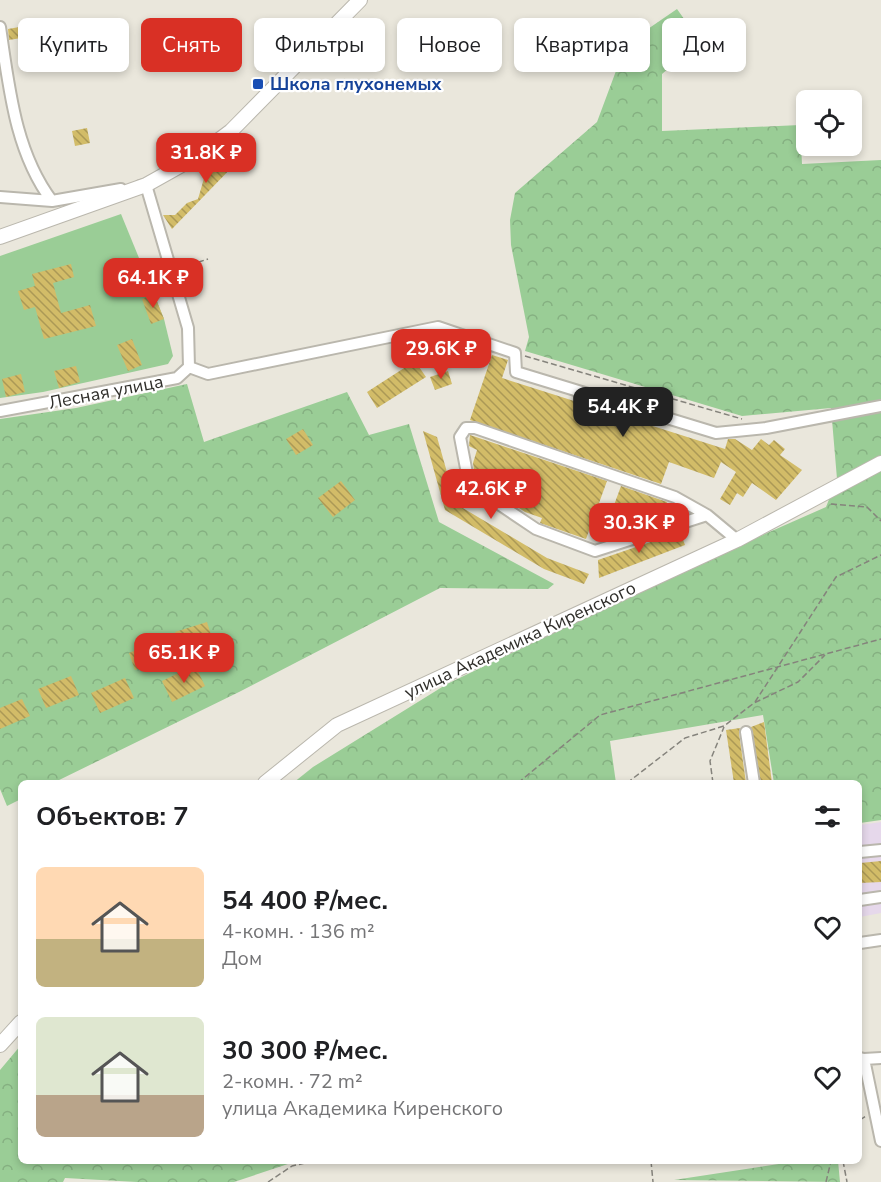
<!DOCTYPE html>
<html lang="ru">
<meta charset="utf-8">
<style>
body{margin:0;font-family:"Nunito Sans",sans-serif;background:#f6f6f6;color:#202124;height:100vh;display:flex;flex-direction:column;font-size:22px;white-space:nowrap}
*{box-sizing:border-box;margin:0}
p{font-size:20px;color:#757577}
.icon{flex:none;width:33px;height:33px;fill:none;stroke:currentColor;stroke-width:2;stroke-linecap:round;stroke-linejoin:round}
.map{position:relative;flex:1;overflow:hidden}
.side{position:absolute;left:18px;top:780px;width:844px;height:384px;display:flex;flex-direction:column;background:#fff;border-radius:9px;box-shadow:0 3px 9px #0003}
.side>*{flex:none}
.hud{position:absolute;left:18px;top:18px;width:846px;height:54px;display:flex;gap:12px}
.controls{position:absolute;left:796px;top:90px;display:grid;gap:12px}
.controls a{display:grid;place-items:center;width:66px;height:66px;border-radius:9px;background:#fff;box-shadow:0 3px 9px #0003;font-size:30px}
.price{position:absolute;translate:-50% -51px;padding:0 14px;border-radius:12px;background:#d93025;color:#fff;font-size:20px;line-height:39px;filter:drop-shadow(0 2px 3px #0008)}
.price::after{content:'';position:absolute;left:50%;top:36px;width:18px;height:14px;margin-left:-9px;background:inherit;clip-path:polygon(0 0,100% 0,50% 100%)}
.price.active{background:#222;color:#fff}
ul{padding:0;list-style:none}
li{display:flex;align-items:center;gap:18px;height:150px;padding:0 18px}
li span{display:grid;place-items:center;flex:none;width:168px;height:120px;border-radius:9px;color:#555}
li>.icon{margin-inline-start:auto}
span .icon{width:72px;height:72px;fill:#fffc;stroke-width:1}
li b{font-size:26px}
h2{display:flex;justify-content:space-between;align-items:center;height:72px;padding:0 18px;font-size:26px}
.tag{padding:0 21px;border-radius:9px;background:#fff;box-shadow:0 3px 9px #0003;font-size:21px;line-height:54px}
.tag.active{background:#d93025;color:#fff}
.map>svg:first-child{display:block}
</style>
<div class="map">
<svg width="881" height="1182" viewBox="0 0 881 1182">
<defs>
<pattern id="forest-crowns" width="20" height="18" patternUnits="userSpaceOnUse" patternTransform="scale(1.5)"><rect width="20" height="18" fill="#9acd96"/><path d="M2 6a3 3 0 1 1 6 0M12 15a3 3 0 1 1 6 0" fill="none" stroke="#85b081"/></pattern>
<pattern id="building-back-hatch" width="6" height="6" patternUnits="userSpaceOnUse" patternTransform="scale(1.5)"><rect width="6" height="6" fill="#d2bc68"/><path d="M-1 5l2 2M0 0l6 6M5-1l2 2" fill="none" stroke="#ab9956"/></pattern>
</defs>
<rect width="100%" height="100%" fill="#eae7dc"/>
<!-- commercial -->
<path fill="#e6d8eb" d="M881 822V913L860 917V825Z"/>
<!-- forest -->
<path fill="url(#forest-crowns)" d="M677 9 692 30 683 56 662 74V131L800 125 802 164 881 160V820L860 823V783H774L763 715 610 741 616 783H293L313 767 447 684 688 568 826 507 837 479 831 408 742 416 525 351 529 337 511 245 510 220 515 193 597 122 626 44Z
M187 384 204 442 347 392 369 435 409 424 439 522 554 584 548 589 440 588 239 692 53 783H21V799L7 806 0 789V419L76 408Z
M21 1045V1161H297L234 1182H137L65 1178 63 1182H0V1070Z
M799 1161H838L840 1182 674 1180Z"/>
<!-- park -->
<path fill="#9acd96" d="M121 214 164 319 173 356 168 364 43 392 0 398V256Z"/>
<!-- building -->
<path fill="url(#building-back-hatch)" d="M25 26 27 37 9 40 8 29Z
M87 128 90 143 75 146 72 131Z
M227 149 238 161 172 229 163 215H175L187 203 198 199 207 168Z
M71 264 74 277 53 283 61 313 90 305 96 326 44 339 35 307 24 310 18 291 35 286 32 274Z
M154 294 164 319 151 324 142 299Z
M132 339 142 365 128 371 117 345Z
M492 355 508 360 502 378 725 449 728 439H735L752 450 761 439 769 445 774 440 785 449 780 455 802 470 776 500 752 483 743 497 737 493 730 505 720 499 736 472 721 462 714 478 669 462 661 484 470 420Z
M415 361 426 377 377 408 367 392Z
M76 366 80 382 59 388 54 371Z
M448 371 452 384 435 390 430 377Z
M21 374 25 392 6 397 2 379Z
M303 429 313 445 296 455 286 439Z
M423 431 437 437 456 504 547 558 589 574 584 584 544 569 445 510Z
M470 435 607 481 586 539 540 523 542 518 525 512 513 504 514 500 500 495 487 487 488 483 475 477 473 463 477 450 469 446Z
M341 481 355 500 333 517 318 498Z
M621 486 667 502 660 522 637 530 625 525 622 534 606 540 602 538Z
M680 532 685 545 599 578 598 560Z
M207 622 213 641 182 652 175 632Z
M159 641 166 659 135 670 129 653Z
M195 665 205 686 172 702 162 681Z
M71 676 79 695 46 708 38 689Z
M125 678 134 698 100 713 91 693Z
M22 699 30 716 0 729V708Z
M764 722 772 783H761L751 727Z
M740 728 739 733 746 783H734L726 730Z
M881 861V882L860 883V863Z"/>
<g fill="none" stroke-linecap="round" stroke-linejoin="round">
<!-- minor casing -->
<g stroke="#bab7ad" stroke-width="14">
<path id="minor" d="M0 27C9 87 15 152 52 201
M0 197 52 201 121 189
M189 367 208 374 438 327 515 353 516 372 716 433 766 428 881 406
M0 411 177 378 189 367 188 328 146 185 140 186
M707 515 595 551 536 529 469 484 460 437 466 428H475L675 497 707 515 737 540
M746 732 754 783
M860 852 881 850
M860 900 881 897
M860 943 881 940
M860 1058 864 1059 881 1141
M864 1059 881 1058"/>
</g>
<!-- major casing -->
<g stroke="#bab7ad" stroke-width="16">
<path id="major" d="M0 237 146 185 196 157 231 131 360 0
M265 783 337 725 737 540 881 463
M0 1045 21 1022"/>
</g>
<!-- path -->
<path stroke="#85837c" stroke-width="1.5" stroke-dasharray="6 3" stroke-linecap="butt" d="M181 268 208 259
M525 356 742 419
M831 504 867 507 881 521
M755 702 836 577 881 555
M518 783 600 715 881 639
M627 783 685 738 724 726 754 703 798 682 825 655
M713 783 710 761 724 727
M860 1120 866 1116
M651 1161 653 1182
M843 1161 847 1182
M268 1182 292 1166 314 1161
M826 1182 831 1161"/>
<!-- minor -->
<use href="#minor" stroke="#fff" stroke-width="10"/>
<!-- major -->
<use href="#major" stroke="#fff" stroke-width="14"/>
</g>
<!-- markers -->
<rect fill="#1a4fb4" stroke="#fff" stroke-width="2" x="252" y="78" width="12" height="12" rx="3"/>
<g text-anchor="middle" stroke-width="4.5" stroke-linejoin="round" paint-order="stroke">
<!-- transit labels -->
<g font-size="18" font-weight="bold" fill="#164399" stroke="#fff" text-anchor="start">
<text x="270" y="90">Школа глухонемых</text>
</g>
<!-- street labels -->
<g font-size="18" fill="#2f2e2a" stroke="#fff">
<text transform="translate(106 392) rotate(-11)" y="6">Лесная улица</text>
<text transform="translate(520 640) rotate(-25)" y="6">улица Академика Киренского</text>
</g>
</g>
</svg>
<div class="controls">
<a><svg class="icon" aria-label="locate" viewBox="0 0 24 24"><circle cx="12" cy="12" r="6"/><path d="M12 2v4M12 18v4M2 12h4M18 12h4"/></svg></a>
</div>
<b class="price" style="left:206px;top:184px">31.8K ₽</b>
<b class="price" style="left:153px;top:309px">64.1K ₽</b>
<b class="price" style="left:441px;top:380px">29.6K ₽</b>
<b class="price active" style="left:623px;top:438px">54.4K ₽</b>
<b class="price" style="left:491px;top:520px">42.6K ₽</b>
<b class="price" style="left:639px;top:554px">30.3K ₽</b>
<b class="price" style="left:184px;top:684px">65.1K ₽</b>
<div class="hud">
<a class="tag">Купить</a>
<a class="tag active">Снять</a>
<a class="tag">Фильтры</a>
<a class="tag">Новое</a>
<a class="tag">Квартира</a>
<a class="tag">Дом</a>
</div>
<section class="side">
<h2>Объектов: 7<svg class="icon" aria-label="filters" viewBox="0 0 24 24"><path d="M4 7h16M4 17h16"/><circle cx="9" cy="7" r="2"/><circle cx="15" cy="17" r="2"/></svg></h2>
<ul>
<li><span style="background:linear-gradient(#ffd9b3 60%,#c2b280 0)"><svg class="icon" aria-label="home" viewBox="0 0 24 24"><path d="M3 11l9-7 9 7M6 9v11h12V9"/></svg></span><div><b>54 400 ₽/мес.</b><p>4-комн. · 136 m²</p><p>Дом</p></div><svg class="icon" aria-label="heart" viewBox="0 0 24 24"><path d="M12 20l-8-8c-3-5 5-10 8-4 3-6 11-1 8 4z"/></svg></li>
<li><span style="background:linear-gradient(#dfe7d0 65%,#b9a48a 0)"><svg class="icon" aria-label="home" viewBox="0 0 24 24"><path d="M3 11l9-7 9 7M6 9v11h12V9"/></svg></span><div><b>30 300 ₽/мес.</b><p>2-комн. · 72 m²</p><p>улица Академика Киренского</p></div><svg class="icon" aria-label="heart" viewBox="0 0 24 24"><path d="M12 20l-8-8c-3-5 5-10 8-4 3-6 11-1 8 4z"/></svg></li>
</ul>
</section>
</div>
